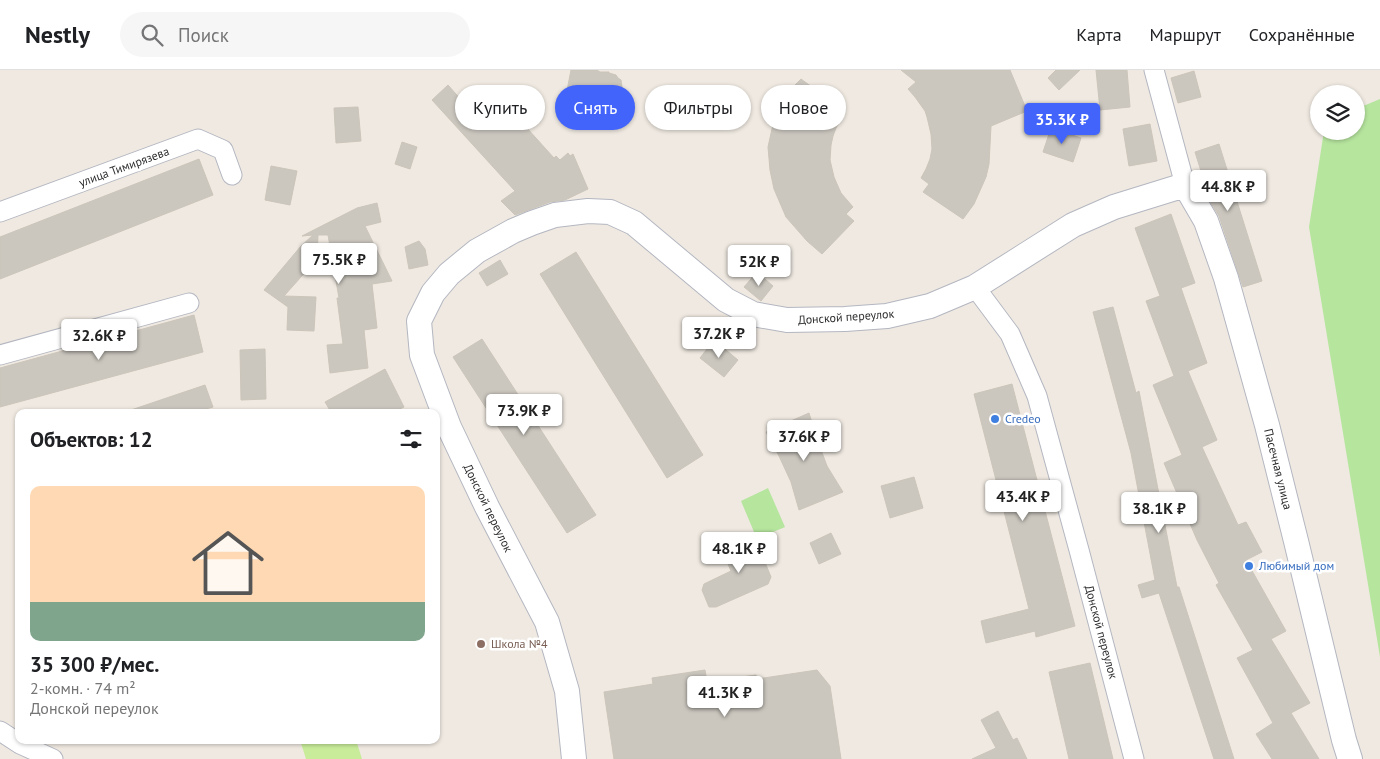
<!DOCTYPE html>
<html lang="ru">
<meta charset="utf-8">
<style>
body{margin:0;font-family:"PT Sans",sans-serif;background:#f6f6f6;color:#202124;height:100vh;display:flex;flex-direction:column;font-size:19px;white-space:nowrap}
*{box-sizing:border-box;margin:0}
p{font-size:16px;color:#757577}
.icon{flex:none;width:28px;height:28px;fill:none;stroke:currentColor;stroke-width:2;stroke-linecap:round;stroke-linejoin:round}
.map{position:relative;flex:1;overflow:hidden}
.sheet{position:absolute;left:15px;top:339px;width:425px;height:335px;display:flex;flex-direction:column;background:#fff;border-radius:10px;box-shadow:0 1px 4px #0004}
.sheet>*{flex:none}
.top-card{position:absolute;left:455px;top:15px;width:475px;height:45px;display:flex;gap:10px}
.fabs{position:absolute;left:1310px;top:15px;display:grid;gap:10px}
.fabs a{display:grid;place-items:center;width:55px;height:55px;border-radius:50%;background:#fff;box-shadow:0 1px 4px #0004;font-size:25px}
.price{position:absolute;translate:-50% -42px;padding:0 11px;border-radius:5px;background:#fff;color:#222;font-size:16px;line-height:32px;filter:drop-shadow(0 1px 2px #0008)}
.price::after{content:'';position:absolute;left:50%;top:30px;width:15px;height:11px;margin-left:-8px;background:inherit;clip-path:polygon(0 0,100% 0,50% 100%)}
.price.selected{background:#4264fb;color:#fff}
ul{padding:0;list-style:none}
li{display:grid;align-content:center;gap:10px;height:265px;padding:0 15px}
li+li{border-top:1px solid #e0e0e0}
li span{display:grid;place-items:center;height:155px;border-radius:10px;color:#555}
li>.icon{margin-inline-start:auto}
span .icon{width:90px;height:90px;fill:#fffc;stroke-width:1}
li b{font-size:21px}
h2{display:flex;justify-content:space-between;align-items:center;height:60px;padding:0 15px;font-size:21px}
.chip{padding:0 18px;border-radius:22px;background:#fff;box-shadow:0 1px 4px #0004;font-size:18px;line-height:45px}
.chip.selected{background:#4264fb;color:#fff}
header{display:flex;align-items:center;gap:30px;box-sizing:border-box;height:70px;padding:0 25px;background:#fff;border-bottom:1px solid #e0e0e0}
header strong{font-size:24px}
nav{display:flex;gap:28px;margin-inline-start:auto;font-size:18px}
.search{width:350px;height:45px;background:#f6f6f6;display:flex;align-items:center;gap:12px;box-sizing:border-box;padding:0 18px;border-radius:28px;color:#757577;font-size:19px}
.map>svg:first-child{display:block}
</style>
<header>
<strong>Nestly</strong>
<div class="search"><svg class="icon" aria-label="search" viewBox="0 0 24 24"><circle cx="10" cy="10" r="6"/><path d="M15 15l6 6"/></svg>Поиск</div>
<nav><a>Карта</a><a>Маршрут</a><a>Сохранённые</a></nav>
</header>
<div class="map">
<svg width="1380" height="689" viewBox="0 0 1380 689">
<rect width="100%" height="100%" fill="#efe9e1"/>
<!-- green -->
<path fill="#b6e59e" d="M1380 29V587L1309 157 1324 61H1356V39Z
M768 418 785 457 757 469 741 431Z"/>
<!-- pitch -->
<path fill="#c9ec9a" d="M300 670H356L362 689H306Z"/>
<!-- building -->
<path fill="#cbc7bf" stroke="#cbc5ba" d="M571 0H597L600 2H609V3L616 5 618 8 621 10 622 17 615 49 602 55 570 47 564 36Z
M901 0H1010L1027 41 991 56 989 94 986 107 974 134 963 149 923 122 929 114 921 108 926 99 930 89 932 79 931 64 927 47 925 41 915 27 908 19 916 12Z
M1056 0H1080L1059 20 1048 8Z
M1096 0H1127L1130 37 1100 40Z
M1194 1 1201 27 1178 33 1171 8Z
M801 9 838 36 833 44 841 49 836 58 833 66 831 75 830 90 834 107 837 114 841 123 853 137 846 144 854 151 822 184 807 171 786 147 774 119 770 100 768 77 774 50 781 36 794 16Z
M448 15 463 32 466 22 508 37 554 88 556 86 560 90 568 83 570 86 573 84 588 119 565 130 550 132 515 145 501 131 515 121 432 30Z
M358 37 361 71 336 73 334 38Z
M1150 54 1157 91 1129 96 1123 59Z
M1051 58 1081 68 1073 92 1043 82Z
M402 72 417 77 410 99 395 94Z
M1219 74 1262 211 1243 217 1219 146 1211 133 1195 82Z
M199 89 213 125 0 209V167Z
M271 96 297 101 290 135 265 130Z
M377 133 381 152 365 156 392 211 372 214 377 258 364 260 368 298 330 303 327 275 343 274 337 228H339L328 165H318L317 189 284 226 316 227 314 261 287 260 288 237 264 220 301 176 313 165 302 166 357 138Z
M1171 144 1195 213 1181 218 1207 293 1188 301 1217 370 1202 377 1238 455 1246 452 1262 482 1246 490 1286 561 1271 569 1310 633 1291 643 1319 689H1272L1256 664 1273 653 1237 588 1253 580 1216 515 1219 513 1197 470 1164 393 1182 385 1153 315 1174 306 1146 231 1160 226 1135 158Z
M419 171 425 179 428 195 409 199 405 177Z
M576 182 703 385 667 408 540 204Z
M500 190 508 204 487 216 479 203Z
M757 202 773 216 761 231 744 217Z
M1113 237 1136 323 1139 321 1177 517H1179L1234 689H1214L1159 523 1142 528 1138 515 1155 510 1131 383 1093 242Z
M194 245 203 282 0 337V298Z
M482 269 596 445 567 463 453 287Z
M714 270 738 290 724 307 700 288Z
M265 279 266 329 241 330 240 280Z
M385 299 404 337 393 342H331L325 332Z
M1012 314 1075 556 1036 567 1035 561 986 573 981 551 1029 539 974 324Z
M205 315 213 337 195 342H132L131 340Z
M809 343 817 369 827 396 843 422 799 440 791 412 779 386 766 362Z
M914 407 923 438 890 448 881 416Z
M831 463 841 484 819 494 810 473Z
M749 467 755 468 771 507 768 514 716 537H709L702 520 704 514 731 501 725 487 733 473Z
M1090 593 1113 689H1069L1049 602Z
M705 600 707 612 756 605 757 609 817 600 830 616 841 689H614L604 622 653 614 652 608Z
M998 641 1013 670 1017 668 1027 689H972L996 678 981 650Z"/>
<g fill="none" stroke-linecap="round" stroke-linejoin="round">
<!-- minor casing -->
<g stroke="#b4b7c1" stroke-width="21">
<path id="minor" d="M1154 0 1185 115
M0 142 198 69 223 80 232 105
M975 217 1010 264 1037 326 1079 480 1134 689
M0 285 189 233
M0 661 20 674 53 689"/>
</g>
<!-- tertiary casing -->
<g stroke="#b4b7c1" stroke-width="26">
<path id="tertiary" d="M574 689 567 621 547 552 487 437 449 357 422 285 419 251 433 223 449 204 477 181 513 161 532 153 555 145 588 141 610 142 634 153 726 230 753 244 787 250 845 249 887 246 930 236 975 217 1073 155 1114 137 1185 115 1206 151 1226 208 1267 355 1296 471 1344 670 1350 689"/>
</g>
<!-- minor -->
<use href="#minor" stroke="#fff" stroke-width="19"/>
<!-- tertiary -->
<use href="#tertiary" stroke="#fff" stroke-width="24"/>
</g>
<!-- markers -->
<g fill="#3f7fe0" stroke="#fff" stroke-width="2">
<circle cx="995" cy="349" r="5"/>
<circle cx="1249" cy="496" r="5"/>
</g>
<circle fill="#8d6e63" stroke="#fff" stroke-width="2" cx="481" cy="574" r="5"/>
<g text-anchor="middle" stroke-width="5" stroke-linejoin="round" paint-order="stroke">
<!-- street labels -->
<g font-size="12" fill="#2e2e2e" stroke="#fff">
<text transform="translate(124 97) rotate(-20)" y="4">улица Тимирязева</text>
<text transform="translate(846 247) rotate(-4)" y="4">Донской переулок</text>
<text transform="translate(1278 399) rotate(76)" y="4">Пасечная улица</text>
<text transform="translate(488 438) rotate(64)" y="4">Донской переулок</text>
<text transform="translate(1101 562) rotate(75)" y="4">Донской переулок</text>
</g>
<!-- shop labels -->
<g font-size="12" fill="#366cbe" stroke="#fff" text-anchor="start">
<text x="1005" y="353">Credeo</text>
<text x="1259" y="500">Любимый дом</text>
</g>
<!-- education labels -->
<g font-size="12" fill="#785e54" stroke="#fff" text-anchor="start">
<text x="491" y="578">Школа №4</text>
</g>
</g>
</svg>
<div class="fabs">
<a><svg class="icon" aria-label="layers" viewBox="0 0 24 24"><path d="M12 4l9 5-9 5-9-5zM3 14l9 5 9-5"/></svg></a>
</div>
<b class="price selected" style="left:1062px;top:75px">35.3K ₽</b>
<b class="price" style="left:1228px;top:142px">44.8K ₽</b>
<b class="price" style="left:339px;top:215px">75.5K ₽</b>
<b class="price" style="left:759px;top:217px">52K ₽</b>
<b class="price" style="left:719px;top:289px">37.2K ₽</b>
<b class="price" style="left:99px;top:291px">32.6K ₽</b>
<b class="price" style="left:524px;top:366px">73.9K ₽</b>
<b class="price" style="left:804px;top:392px">37.6K ₽</b>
<b class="price" style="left:1023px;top:452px">43.4K ₽</b>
<b class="price" style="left:1159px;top:464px">38.1K ₽</b>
<b class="price" style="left:739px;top:504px">48.1K ₽</b>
<b class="price" style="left:725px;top:648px">41.3K ₽</b>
<div class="top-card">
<a class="chip">Купить</a>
<a class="chip selected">Снять</a>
<a class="chip">Фильтры</a>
<a class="chip">Новое</a>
</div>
<section class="sheet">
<h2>Объектов: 12<svg class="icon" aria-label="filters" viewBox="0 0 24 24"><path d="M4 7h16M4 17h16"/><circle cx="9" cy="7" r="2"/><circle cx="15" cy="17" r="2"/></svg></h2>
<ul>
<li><span style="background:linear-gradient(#ffd9b3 75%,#7fa58c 0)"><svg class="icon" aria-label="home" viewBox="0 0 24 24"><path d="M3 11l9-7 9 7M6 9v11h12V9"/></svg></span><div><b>35 300 ₽/мес.</b><p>2-комн. · 74 m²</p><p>Донской переулок</p></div></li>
</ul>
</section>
</div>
